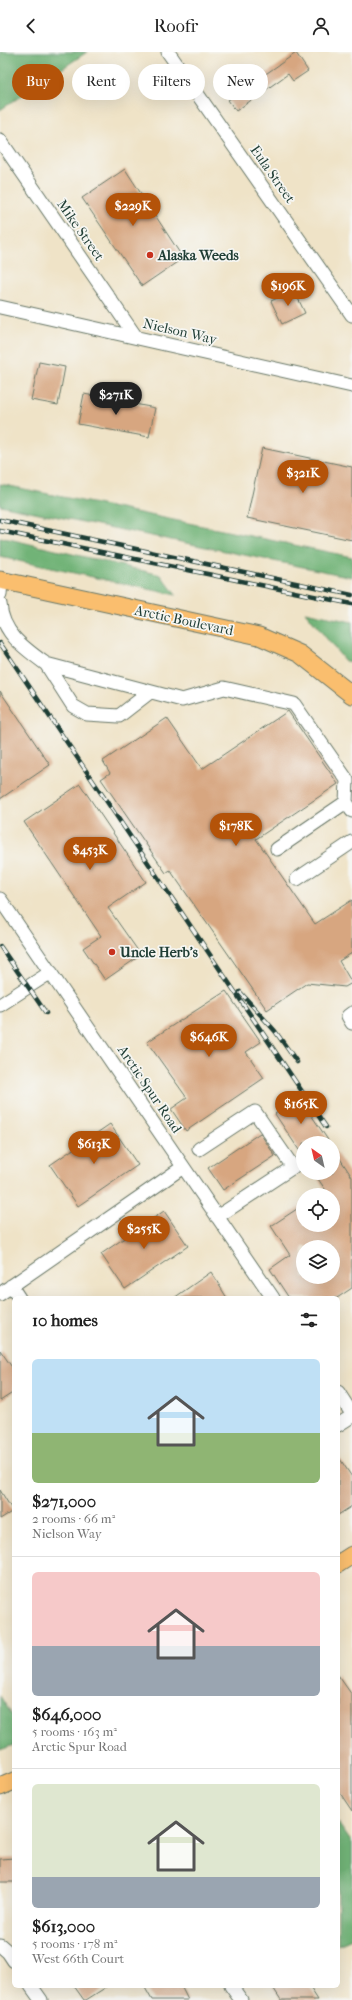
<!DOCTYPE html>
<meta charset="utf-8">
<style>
body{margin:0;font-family:"IM FELL French Canon",serif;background:#f6f6f6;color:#222;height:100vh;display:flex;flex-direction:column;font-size:15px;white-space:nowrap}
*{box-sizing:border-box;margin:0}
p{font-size:13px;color:#767676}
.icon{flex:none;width:22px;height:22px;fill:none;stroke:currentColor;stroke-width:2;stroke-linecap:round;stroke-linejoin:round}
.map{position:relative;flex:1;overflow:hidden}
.drawer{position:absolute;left:12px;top:1244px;width:328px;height:692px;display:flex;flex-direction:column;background:#fff;border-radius:6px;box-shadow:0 4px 16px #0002}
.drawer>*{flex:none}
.guide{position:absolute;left:12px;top:12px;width:328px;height:36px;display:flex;gap:8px}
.needle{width:26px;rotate:326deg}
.controls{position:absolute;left:296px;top:1084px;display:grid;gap:8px}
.controls a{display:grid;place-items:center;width:44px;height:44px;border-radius:50%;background:#fff;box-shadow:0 4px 16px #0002;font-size:20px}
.price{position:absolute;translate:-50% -34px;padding:0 9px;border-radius:14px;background:#b45309;color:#fff;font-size:13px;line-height:26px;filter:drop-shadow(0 1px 2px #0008)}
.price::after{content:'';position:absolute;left:50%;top:24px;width:12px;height:9px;margin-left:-6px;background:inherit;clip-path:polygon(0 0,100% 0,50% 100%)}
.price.selected{background:#222;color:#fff}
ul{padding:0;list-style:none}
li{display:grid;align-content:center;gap:8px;height:212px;padding:0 20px}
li+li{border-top:1px solid #e0e0e0}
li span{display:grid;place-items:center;height:124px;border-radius:6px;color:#555}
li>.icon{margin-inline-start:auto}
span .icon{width:72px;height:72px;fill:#fffc;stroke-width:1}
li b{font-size:17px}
h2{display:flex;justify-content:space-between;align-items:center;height:48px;padding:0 20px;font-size:17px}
.tag{padding:0 14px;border-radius:18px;background:#fff;box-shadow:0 4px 16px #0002;font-size:14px;line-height:36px}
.tag.selected{background:#b45309;color:#fff}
header{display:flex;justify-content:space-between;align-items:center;height:52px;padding:0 20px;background:#fff;font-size:18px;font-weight:600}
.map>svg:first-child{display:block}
</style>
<header><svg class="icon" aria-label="back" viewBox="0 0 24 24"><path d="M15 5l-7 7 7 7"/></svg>Roofr<svg class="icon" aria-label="person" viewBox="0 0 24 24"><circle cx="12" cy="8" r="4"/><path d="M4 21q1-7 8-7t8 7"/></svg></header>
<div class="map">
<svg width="352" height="1948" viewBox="0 0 352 1948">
<rect width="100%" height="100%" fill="#f6f6f2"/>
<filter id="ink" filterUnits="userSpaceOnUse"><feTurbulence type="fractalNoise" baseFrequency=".025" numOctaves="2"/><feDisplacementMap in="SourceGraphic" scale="8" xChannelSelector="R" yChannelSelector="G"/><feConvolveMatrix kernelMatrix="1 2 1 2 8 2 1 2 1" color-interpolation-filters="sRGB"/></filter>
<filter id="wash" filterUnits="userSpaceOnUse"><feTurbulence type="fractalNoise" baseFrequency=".012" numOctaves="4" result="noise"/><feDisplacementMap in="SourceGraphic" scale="16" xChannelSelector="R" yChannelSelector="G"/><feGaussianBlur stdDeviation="0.9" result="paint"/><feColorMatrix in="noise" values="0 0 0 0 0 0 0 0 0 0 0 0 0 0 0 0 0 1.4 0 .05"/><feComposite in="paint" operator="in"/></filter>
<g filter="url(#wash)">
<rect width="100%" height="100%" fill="#efe3c7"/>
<!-- forest -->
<path fill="#71b377" stroke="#487856" d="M0 0H87L0 58Z
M0 432 352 505V525L0 453Z
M0 486 9 487 161 523 176 543 0 505Z
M305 560 352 570V610L345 609Z
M0 1644 14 1666V1693L0 1698Z
M338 1771 352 1791V1887L338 1893Z"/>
<g id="blocks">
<!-- building -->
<path fill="#d7a680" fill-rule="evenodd" d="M296 1 308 19 293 29 288 22 236 59 228 48Z
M125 117 183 206 142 234 82 146Z
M294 238 305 261 282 272 271 249Z
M39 310 65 315 58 353 31 348Z
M84 342 155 356 149 385 78 372Z
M262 396 352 415V488L247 466Z
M0 639 50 713 0 747Z
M288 659 338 732 256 787 315 872 352 848V901L339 909 352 931 345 935 307 931 267 958 170 818 166 821 101 727 110 721 103 709 167 666 202 717Z
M80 732 146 830 108 856 141 903 105 928 83 896 101 884 24 770Z
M226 939 261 990 246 1000 264 1026 186 1079 171 1057 187 1046 147 990Z
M299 1045 330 1091H303V1104L275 1062Z
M110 1072 138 1113 78 1154 50 1113Z
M260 1081 275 1104 223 1138 208 1116Z
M333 1096 352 1125V1236L337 1246H289L270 1217 290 1203 271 1174 303 1153V1173H333V1143H329L314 1121H333ZM303 1195H333V1225H303Z
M164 1159 188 1194 125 1237 101 1202Z
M211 1220 227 1246H174Z
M0 1298 14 1318V1340L0 1349Z
M338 1404 352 1425V1454L338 1463Z
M0 1438 13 1459 0 1467Z
M338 1623 352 1643V1759L338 1738Z
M14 1806V1830H0V1807Z
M74 1934H108L86 1948H84Z
M144 1934H181L188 1948H152Z
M272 1934H309L318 1948H281Z"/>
</g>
</g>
<g filter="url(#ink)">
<use href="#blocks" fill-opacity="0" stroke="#687767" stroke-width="1"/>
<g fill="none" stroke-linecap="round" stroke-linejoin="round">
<!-- minor casing -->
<g stroke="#687767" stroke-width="15">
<path id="minor" d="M168 0 352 263
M0 88 136 285
M0 255 352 334
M0 543 1 528
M0 552C2 581 24 596 46 612
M150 640 119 664 87 662 73 654 46 612 182 648 224 636 294 652 347 728 346 750
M277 797 346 750 352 759
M297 827 352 790
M0 847 273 1246
M0 953 51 920
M352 961 348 964 352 971
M199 1097 255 1060 293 1115 217 1165
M11 1234 19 1246
M0 1242 183 1115
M338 1340 352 1362
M338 1373 352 1364
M0 1893 8 1900 14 1909
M31 1934 41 1948
M231 1934 241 1948"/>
</g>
<!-- major casing -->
<g stroke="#687767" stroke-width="19">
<path id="major" d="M0 528 259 584 300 602 352 643
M338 1512 352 1503
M0 1735 14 1729"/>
</g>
<!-- minor -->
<use href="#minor" stroke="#fff" stroke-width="13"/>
<!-- major -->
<use href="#major" stroke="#fabe6e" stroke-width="17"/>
<!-- rail casing -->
<g stroke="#1f3d34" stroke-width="4.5">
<path id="rail" d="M0 468 352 543
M0 479 352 552
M0 591 326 1075
M0 894 46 961
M240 940 275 979 297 1010"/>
</g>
<!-- rail -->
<use href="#rail" stroke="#f6f6f2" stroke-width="3" stroke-dasharray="9" stroke-linecap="butt"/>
</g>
</g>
<!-- markers -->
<g fill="#c8321e" stroke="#f6f6f2" stroke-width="1.5">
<circle cx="150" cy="203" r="4"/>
<circle cx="112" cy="900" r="4"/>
</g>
<g text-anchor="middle" stroke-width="3.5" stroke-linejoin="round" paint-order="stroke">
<!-- street labels -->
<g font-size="14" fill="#1f3d34" stroke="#f6f6f2">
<text transform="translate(273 122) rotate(55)" y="5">Eula Street</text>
<text transform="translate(81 178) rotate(55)" y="5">Mike Street</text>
<text transform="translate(180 279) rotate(13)" y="5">Nielson Way</text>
<text transform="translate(184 568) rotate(12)" y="5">Arctic Boulevard</text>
<text transform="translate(150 1037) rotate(56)" y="5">Arctic Spur Road</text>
</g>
<!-- poi labels -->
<g font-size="14" font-weight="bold" fill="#1f3d34" stroke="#f6f6f2" text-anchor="start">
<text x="158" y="208">Alaska Weeds</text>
<text x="120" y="905">Uncle Herb's</text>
</g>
</g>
</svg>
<div class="controls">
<a><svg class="needle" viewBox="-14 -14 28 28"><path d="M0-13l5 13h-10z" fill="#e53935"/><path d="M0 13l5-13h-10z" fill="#767676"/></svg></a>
<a><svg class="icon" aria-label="locate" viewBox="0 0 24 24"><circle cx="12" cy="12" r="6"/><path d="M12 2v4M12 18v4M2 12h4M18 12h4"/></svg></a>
<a><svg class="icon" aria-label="layers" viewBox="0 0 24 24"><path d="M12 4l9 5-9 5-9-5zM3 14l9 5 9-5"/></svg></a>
</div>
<b class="price" style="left:133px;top:175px">$229K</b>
<b class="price" style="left:288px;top:255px">$196K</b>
<b class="price selected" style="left:116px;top:364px">$271K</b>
<b class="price" style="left:303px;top:442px">$321K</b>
<b class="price" style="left:236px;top:795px">$178K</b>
<b class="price" style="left:90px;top:819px">$453K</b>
<b class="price" style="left:209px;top:1006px">$646K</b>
<b class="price" style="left:301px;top:1073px">$165K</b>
<b class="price" style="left:94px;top:1113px">$613K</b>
<b class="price" style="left:144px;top:1198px">$255K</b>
<div class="guide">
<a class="tag selected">Buy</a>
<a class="tag">Rent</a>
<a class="tag">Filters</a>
<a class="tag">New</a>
</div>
<section class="drawer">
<h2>10 homes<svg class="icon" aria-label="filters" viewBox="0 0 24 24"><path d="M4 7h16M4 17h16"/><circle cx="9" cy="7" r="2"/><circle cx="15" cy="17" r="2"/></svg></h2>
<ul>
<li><span style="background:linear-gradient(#bfe0f5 60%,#8fb573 0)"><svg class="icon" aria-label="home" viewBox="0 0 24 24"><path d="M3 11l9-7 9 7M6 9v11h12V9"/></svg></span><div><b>$271,000</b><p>2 rooms · 66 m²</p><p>Nielson Way</p></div></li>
<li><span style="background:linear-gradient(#f6c9c9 60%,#9aa5b1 0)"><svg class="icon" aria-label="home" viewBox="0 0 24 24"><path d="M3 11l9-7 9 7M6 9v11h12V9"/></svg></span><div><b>$646,000</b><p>5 rooms · 163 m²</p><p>Arctic Spur Road</p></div></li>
<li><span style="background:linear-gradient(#dfe7d0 75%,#9aa5b1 0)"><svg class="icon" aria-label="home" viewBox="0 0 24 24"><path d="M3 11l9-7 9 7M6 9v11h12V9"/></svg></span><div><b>$613,000</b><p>5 rooms · 178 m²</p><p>West 66th Court</p></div></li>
</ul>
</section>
</div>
